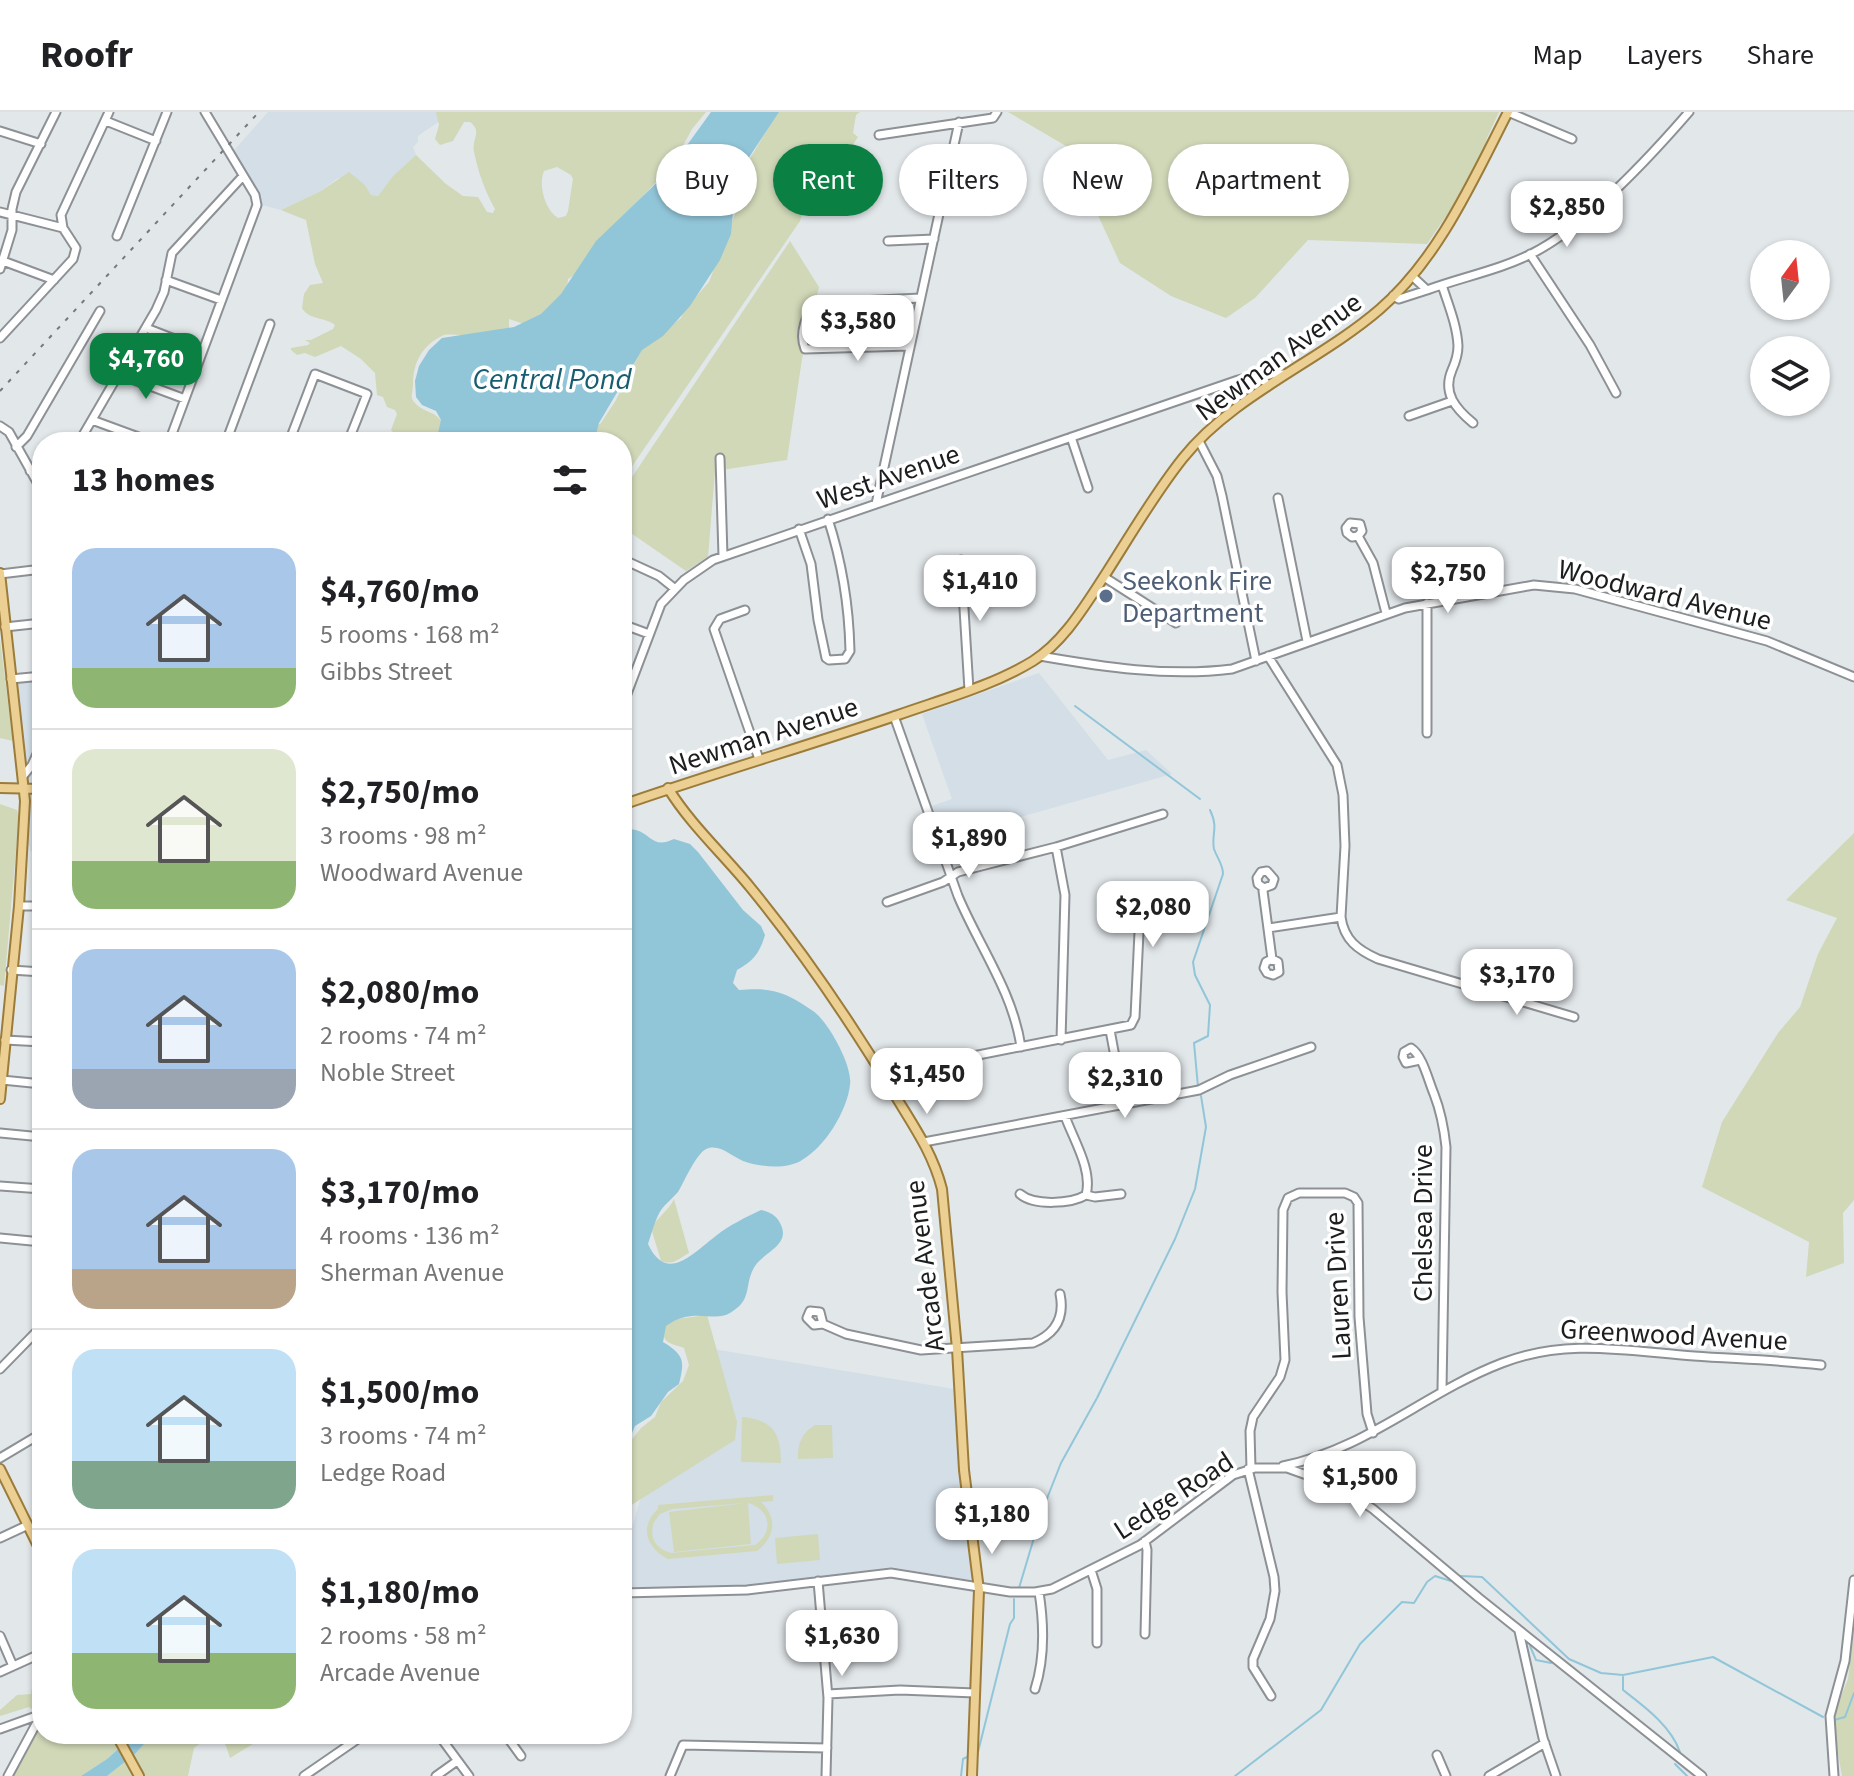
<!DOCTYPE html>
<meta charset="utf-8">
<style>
body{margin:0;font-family:"Source Sans 3",sans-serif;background:#f6f6f6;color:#202124;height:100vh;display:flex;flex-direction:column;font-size:30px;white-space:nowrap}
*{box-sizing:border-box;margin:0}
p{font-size:26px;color:#757577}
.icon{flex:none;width:44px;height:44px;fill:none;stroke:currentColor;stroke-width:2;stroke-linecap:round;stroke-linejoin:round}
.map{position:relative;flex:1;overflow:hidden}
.details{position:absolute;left:32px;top:320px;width:600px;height:1312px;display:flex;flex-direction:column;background:#fff;border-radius:32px;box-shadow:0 2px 6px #0004}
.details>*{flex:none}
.guide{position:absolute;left:656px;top:32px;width:760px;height:72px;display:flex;gap:16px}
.needle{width:52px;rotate:15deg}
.tools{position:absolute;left:1750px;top:128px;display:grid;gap:16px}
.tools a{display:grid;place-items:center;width:80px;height:80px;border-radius:50%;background:#fff;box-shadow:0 2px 6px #0004;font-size:40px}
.price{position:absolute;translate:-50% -68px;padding:0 18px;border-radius:16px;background:#fff;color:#222;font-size:26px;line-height:52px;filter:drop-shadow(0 2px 4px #0008)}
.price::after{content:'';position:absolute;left:50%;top:48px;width:24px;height:18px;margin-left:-12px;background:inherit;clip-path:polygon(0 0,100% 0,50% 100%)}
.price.current{background:#0b8043;color:#fff}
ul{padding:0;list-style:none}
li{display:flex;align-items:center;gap:24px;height:200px;padding:0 40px}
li+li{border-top:2px solid #e0e0e0}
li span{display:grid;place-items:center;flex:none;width:224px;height:160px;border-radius:24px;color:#555}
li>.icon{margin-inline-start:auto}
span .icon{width:96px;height:96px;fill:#fffc;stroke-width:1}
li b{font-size:34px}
h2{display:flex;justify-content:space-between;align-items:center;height:96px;padding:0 40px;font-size:34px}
.tag{padding:0 28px;border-radius:36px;background:#fff;box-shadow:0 2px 6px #0004;font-size:28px;line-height:72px}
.tag.current{background:#0b8043;color:#fff}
header{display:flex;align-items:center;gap:48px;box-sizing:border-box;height:112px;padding:0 40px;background:#fff;border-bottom:2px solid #e0e0e0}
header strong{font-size:38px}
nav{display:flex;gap:44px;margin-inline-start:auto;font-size:28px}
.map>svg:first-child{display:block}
</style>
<header>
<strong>Roofr</strong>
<nav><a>Map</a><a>Layers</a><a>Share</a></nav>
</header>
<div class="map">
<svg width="1854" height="1664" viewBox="0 0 1854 1664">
<rect width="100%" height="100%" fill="#e2e7ea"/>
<!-- built -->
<path fill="#d3dee7" d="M268 0H436L439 5 438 10 418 24V30L413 35 416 43 393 64 378 84 371 83 365 73 338 66 321 79 281 98 262 93 255 104 254 85 230 43Z
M1039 561 1108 648 1146 638 1172 662 943 727 932 694 952 687 922 602Z
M42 565V741L30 739V734L25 732V689L11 569Z
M713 1237 954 1277 972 1466 969 1468 891 1455 756 1473 622 1478V1451L642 1381 736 1320Z"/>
<!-- green -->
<path fill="#d0d8b8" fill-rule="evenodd" d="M436 0H706L692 17 673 52 598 132 576 162 568 167 566 186 527 213 509 207V216C500 216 498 220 491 222 475 227 460 221 444 223 422 233 413 250 413 273 413 280 409 286 415 291 425 302 437 298 444 314L434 330H403L391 318 397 302 395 298 387 295 383 285 377 283 375 261 361 247 341 234 315 245 305 241 297 243 291 238V236L308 233 310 231 305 228H311L333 217 335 213C326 205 308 208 302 196L304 182 310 173 323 171 315 152 306 108 281 98 321 79 349 60 365 73 371 83 378 84 393 64 416 43 446 72 463 84 478 85 487 100 493 101 495 97C485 80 478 59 474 40 471 27 483 20 470 10H464L453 29 440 33 435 27 439 13ZM557 55 571 63 573 67 568 99 566 104 558 106C545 98 538 73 544 59Z
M778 0H860L856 3 853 21 858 25 810 95 805 94 800 109 622 369V330H591L592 317 601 311 616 288 643 235 681 206 684 198 709 170 736 99 738 81 746 53Z
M1008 0H1499L1487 26 1479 56 1427 132 1308 128 1255 186 1226 206 1171 184 1120 151 1066 34Z
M790 129 819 175 802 247 787 348 715 359 708 445 686 459 622 415V380Z
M0 527 13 629 0 626Z
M0 692 17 698 19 705 4 874 0 873Z
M1854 721V1088L1843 1101 1844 1151 1806 1165 1809 1130 1702 1075 1722 1010 1778 921 1800 895 1818 842 1837 806 1786 788Z
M674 1087 689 1141C679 1146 674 1154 661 1149L651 1116C658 1105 669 1098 674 1087Z
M707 1203 737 1310 735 1328 622 1399V1347L625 1336 641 1316 655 1305 661 1290 683 1269 689 1253 684 1236C670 1231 662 1232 663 1214L677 1207Z
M742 1305C772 1308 781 1320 781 1351L741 1350Z
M815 1313H832L833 1346 798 1347C798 1331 801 1322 815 1313Z
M773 1383V1389L761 1390C778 1406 775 1425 757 1439L668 1447C646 1436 639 1414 658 1397V1393ZM746 1391 669 1400 674 1440 751 1432 748 1391C770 1397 775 1420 755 1433L671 1441C655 1437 649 1425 654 1410L660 1402 672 1397Z
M818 1422 820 1448 777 1452 775 1426Z
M1854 1517V1664H1842L1832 1607 1848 1567Z
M33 1569 42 1577V1622H135L107 1647 81 1664H7L37 1604 36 1600 29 1595 0 1604V1598L17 1583 31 1582Z
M153 1622H269L230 1646 225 1631C213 1627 203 1628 194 1636L188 1664H107L135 1642Z"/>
<!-- water -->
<path fill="#91c6d9" d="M711 0H779L744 53 735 77 731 122 720 148 690 194 663 224 642 238 599 311 594 330H436L441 308 436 299 422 293 416 285 415 269 419 254 429 238 442 226 514 215 541 202 561 182 596 129 667 61Z
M622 717C627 717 632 717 636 718 652 723 653 737 674 727L690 732 698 740 743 798 761 814 765 823C760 840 754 849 737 858L733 871 739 878C772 875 786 880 813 899 828 909 853 954 850 973 847 999 825 1035 802 1048 787 1058 759 1055 743 1049 733 1045 721 1033 709 1036 697 1038 685 1069 678 1080 673 1086 666 1091 661 1098 655 1108 652 1120 648 1132 667 1173 694 1140 717 1123 730 1113 746 1105 761 1098 770 1100 776 1103 780 1111 792 1133 764 1140 755 1154 743 1173 754 1187 730 1201 713 1211 693 1194 666 1214L663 1230C684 1243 685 1248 679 1272L668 1280 651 1304 635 1314 622 1345Z
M135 1622H153L135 1642 107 1664H81L107 1647Z"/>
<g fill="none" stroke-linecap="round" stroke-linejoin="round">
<!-- stream -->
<path stroke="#91c6d9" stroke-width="2" d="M1075 594 1200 687
M1198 975 1194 931 1208 924 1210 893 1195 863 1193 850 1223 762C1223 752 1217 746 1214 737 1211 721 1219 717 1210 698
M1461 1464 1482 1465 1569 1547 1601 1561 1623 1563 1713 1545 1823 1605
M1019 1476 1042 1399 1061 1351 1097 1286 1175 1127 1195 1077 1206 1015 1201 984
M1530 1534 1536 1548 1551 1551
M1623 1565V1578C1645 1595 1671 1614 1680 1640
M1834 1608 1845 1605 1854 1581
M977 1644 1010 1512 1014 1506V1487
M1675 1652 1687 1664
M961 1664 963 1647 967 1645
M1235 1664 1321 1598 1360 1532 1402 1490 1414 1491 1427 1470 1435 1464 1451 1469"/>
<!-- minor casing -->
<g stroke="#8d9195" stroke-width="11">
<path id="minor" d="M1508 0 1572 27
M106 9 156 29
M0 19 41 32
M879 23 993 6 997 0
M0 100 63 116
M117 124 167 0
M888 129 934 127
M1530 142 1590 233 1616 281
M3 149 54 168
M0 157 12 118V97L16 80 56 0
M1412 164 1427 178C1462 165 1500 158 1533 141 1586 114 1650 45 1689 0
M166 168 221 188
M1442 173C1448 192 1457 213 1458 234 1458 243 1456 249 1452 258 1442 281 1456 297 1473 311
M1393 184 1399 187 1427 178
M146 216 203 238
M0 226 73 147 76 136 63 116 61 103 109 0
M909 234 805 237C799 222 805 200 819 191L920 186
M118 262 185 287
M1260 262H1285
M1409 304 1452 289
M92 308 152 330
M0 314 9 320 42 379
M171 324 187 330
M1071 325 1088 376
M1199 329 1217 364 1222 384 1256 549
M79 330 156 198 164 180 172 141 243 64
M169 330 257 93 255 83 205 0
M226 330 270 212
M289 330 315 262 367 282 348 330
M16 335 27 324 100 199
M720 346 723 444
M30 359 42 356
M1278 386 1307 529
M876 392 959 10
M799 417 811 452 818 508 826 546 829 548 845 547 850 539C849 494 842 450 828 407
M1358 424 1362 419 1360 412 1350 411 1346 416 1347 421 1352 425 1358 424 1373 451 1386 501
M622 447 659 464 674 476
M961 448 969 578
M0 462 42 457
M1104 465 1176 511
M1427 491V621
M745 498 720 507 714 517 759 647
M622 512 649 522
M5 515 42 511
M1040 544C1103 555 1168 565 1232 557L1405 496 1534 473 1575 477 1767 529 1854 565
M1268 544 1337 653 1343 683 1345 734 1341 805C1344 828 1358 838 1378 847L1574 905
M11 567 42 564
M622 595 661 492 684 468 713 448 1238 268 1260 262 1268 274
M894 604 958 784C979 834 1013 880 1021 935
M23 664 32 653 42 631
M1056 735 1065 783 1061 928
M1264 776 1258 772 1257 766 1261 760 1267 759 1274 767 1272 773 1264 776 1263 779 1272 847 1278 850 1279 860 1273 863 1267 861 1264 856 1266 850 1272 847
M887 790 943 770 958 760 1056 735 1163 702
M19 794H42
M1268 816 1341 805
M11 858 42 860
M1110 918 1124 993
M5 928 42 930
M1420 948 1406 951 1403 945 1404 940 1411 936C1423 944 1428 968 1434 982 1441 1000 1444 1016 1446 1035L1442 1278
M884 965 968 945 1131 913 1135 905 1140 799C1150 783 1179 783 1196 778
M2 968 42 972
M1065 1004C1073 1027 1093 1058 1086 1083
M0 1021 42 1025
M924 1030 1199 978 1230 963 1311 935
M0 1074 42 1077
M1020 1082C1034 1094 1071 1092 1086 1083L1095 1085 1121 1082
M0 1126 42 1130
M823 1212 820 1200 810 1199 807 1206 814 1213 823 1212 846 1222 921 1238 1033 1231C1055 1222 1065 1206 1060 1182
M0 1257 42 1214
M0 1346 42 1321
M1283 1354C1367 1337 1424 1281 1502 1251 1566 1226 1627 1239 1694 1244 1736 1247 1779 1248 1821 1253
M1248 1357 1274 1465 1275 1479 1270 1507 1253 1547V1555L1271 1584
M1251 1357 1250 1319 1253 1305 1280 1265 1285 1248 1282 1180 1283 1098 1288 1086 1299 1081H1345L1354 1085 1358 1091 1359 1205 1367 1302 1373 1321
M0 1426 28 1413
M1145 1429 1147 1438 1145 1522
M1091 1458 1097 1477V1531
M818 1469 828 1586 826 1664
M622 1481 747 1478 891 1461 1010 1480H1035L1052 1477 1140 1433 1233 1363 1255 1356H1287L1340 1375 1373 1397 1479 1486 1702 1664
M1519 1519 1543 1626 1556 1664
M0 1524 13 1554
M0 1560 42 1541
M1035 1577C1045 1546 1044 1512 1039 1480
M828 1582 900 1578 975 1581
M0 1617 39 1603
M438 1622 469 1664
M505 1622 521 1644
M1437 1643 1446 1664
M8 1664 42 1601
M304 1664 365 1622
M436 1664 457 1649
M670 1664 683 1633 827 1636
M1489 1664 1545 1631
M1834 1664 1830 1604 1845 1549 1854 1468"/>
</g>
<!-- major casing -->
<g stroke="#9b7c3b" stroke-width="12">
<path id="major" d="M0 461 25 689 19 794 0 987
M0 676 42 677
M668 676C690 712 723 742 750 775 804 841 852 912 896 985 915 1016 933 1042 942 1077L957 1237 964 1358 979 1478 972 1664
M622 693C714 661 807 634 898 603 943 587 992 574 1033 549 1060 532 1079 503 1096 477 1125 433 1151 386 1183 346 1233 283 1320 249 1380 197 1439 146 1473 68 1508 0
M0 1357 42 1442
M116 1622 139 1664"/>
</g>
<!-- minor -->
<use href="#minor" stroke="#fff" stroke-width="7"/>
<!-- major -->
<use href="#major" stroke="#eccf92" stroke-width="8"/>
<!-- rail -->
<path stroke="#75797a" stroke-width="2" stroke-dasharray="4 8" stroke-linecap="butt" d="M0 279 259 0"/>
</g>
<!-- markers -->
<circle fill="#5c6f8a" stroke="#fff" stroke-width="3" cx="1106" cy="484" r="8"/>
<g text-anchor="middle" stroke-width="7" stroke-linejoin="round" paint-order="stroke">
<!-- street labels -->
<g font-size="28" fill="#1b1d1e" stroke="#fff">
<text transform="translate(1278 244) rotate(-36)" y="10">Newman Avenue</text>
<text transform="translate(888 364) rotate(-19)" y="10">West Avenue</text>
<text transform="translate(1665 482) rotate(14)" y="10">Woodward Avenue</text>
<text transform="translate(763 623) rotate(-18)" y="10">Newman Avenue</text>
<text transform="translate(1422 1111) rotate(-90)" y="10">Chelsea Drive</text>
<text transform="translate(924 1154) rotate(-97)" y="10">Arcade Avenue</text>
<text transform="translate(1337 1174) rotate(-93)" y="10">Lauren Drive</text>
<text transform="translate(1674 1222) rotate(3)" y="10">Greenwood Avenue</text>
<text transform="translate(1173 1383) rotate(-33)" y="10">Ledge Road</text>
</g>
<!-- service labels -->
<g font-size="28" fill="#4e5e75" stroke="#fff" text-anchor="start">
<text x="1122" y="478">Seekonk Fire<tspan x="1122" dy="32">Department</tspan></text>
</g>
<!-- water labels -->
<g font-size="30" font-style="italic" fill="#175d71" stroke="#fff">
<text x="552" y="277">Central Pond</text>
</g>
</g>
</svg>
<div class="tools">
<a><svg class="needle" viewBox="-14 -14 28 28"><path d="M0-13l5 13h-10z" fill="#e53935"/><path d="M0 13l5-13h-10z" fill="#757577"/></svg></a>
<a><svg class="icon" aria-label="layers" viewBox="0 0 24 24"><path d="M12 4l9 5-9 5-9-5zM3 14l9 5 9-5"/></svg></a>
</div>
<b class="price" style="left:1567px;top:137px">$2,850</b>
<b class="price" style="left:858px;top:251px">$3,580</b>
<b class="price current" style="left:146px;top:289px">$4,760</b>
<b class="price" style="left:1448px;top:503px">$2,750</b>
<b class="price" style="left:980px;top:511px">$1,410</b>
<b class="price" style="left:969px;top:768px">$1,890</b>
<b class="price" style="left:1153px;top:837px">$2,080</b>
<b class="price" style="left:1517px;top:905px">$3,170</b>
<b class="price" style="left:927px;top:1004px">$1,450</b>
<b class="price" style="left:1125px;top:1008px">$2,310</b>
<b class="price" style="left:1360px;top:1407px">$1,500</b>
<b class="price" style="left:992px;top:1444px">$1,180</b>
<b class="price" style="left:842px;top:1566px">$1,630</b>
<div class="guide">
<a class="tag">Buy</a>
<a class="tag current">Rent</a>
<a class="tag">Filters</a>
<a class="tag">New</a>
<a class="tag">Apartment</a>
</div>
<section class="details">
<h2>13 homes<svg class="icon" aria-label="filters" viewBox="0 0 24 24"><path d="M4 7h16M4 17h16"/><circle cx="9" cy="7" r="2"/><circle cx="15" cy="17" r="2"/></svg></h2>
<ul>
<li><span style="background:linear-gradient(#a9c7e8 75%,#8fb573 0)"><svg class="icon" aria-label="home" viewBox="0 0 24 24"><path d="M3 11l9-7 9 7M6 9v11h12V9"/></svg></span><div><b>$4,760/mo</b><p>5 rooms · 168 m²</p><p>Gibbs Street</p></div></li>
<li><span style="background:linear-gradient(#dfe7d0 70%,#8fb573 0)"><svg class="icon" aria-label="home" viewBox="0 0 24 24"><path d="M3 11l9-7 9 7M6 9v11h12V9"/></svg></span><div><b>$2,750/mo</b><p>3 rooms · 98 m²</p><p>Woodward Avenue</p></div></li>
<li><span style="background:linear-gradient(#a9c7e8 75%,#9aa5b1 0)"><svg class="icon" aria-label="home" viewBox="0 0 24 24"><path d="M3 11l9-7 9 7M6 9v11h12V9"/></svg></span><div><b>$2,080/mo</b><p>2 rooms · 74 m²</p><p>Noble Street</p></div></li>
<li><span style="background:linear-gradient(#a9c7e8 75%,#b9a48a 0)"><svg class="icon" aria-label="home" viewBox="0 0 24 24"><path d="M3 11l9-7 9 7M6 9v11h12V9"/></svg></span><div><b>$3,170/mo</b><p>4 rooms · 136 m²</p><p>Sherman Avenue</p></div></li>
<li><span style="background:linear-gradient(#bfe0f5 70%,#7fa58c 0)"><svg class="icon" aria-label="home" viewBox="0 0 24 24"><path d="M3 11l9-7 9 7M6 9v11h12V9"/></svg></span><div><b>$1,500/mo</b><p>3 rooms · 74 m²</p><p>Ledge Road</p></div></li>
<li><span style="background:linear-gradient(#bfe0f5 65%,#8fb573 0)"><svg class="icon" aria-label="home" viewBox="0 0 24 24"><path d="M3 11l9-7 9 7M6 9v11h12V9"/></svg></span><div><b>$1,180/mo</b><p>2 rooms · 58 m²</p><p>Arcade Avenue</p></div></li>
</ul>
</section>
</div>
